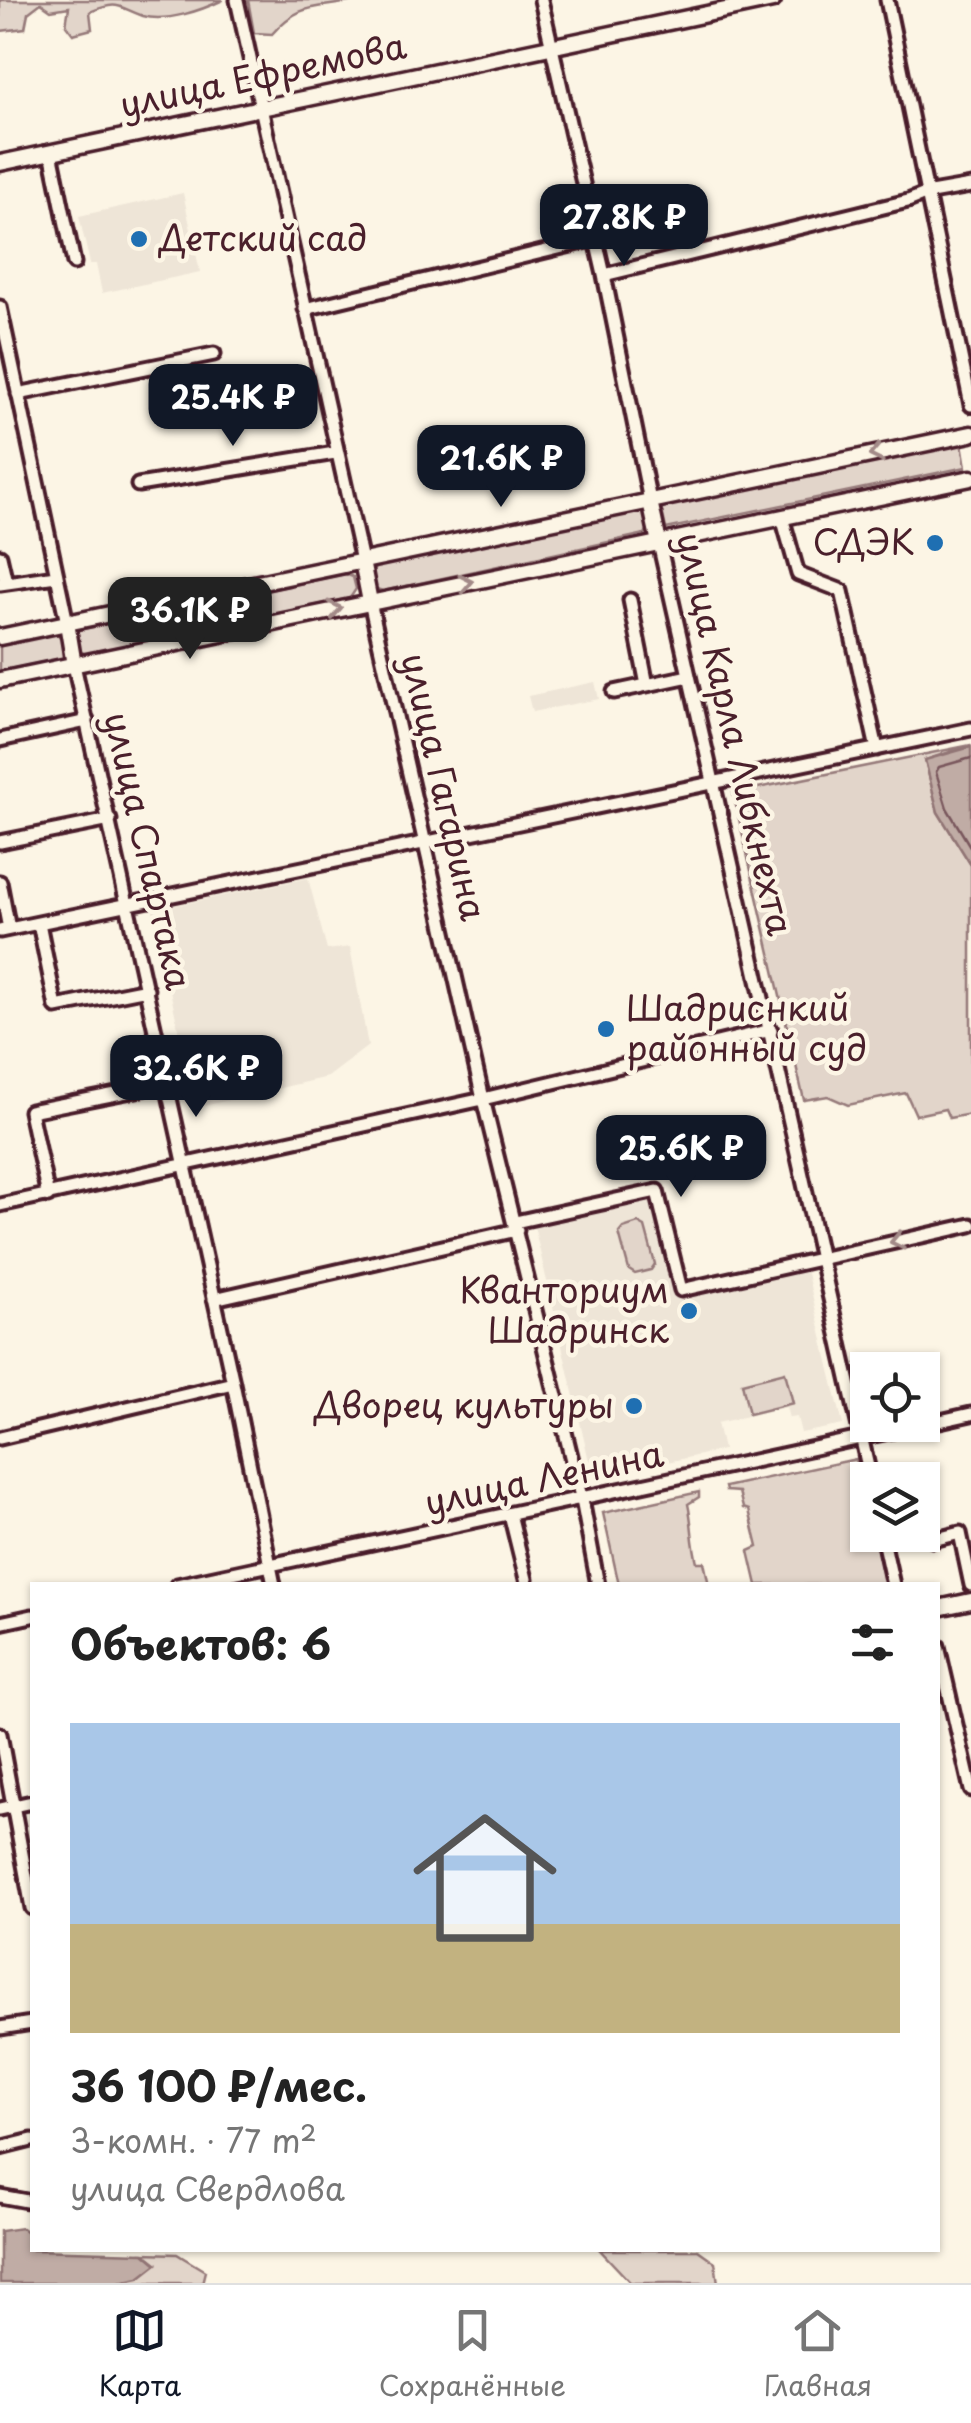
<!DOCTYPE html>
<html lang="ru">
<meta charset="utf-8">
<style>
body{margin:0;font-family:"Playpen Sans",sans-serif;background:#f2f2f2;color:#222;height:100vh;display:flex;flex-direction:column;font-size:38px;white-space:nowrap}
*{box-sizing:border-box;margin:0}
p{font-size:32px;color:#767676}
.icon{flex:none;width:55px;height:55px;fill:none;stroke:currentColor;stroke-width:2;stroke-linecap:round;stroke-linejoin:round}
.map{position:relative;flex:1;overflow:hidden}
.drawer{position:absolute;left:30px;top:1582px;width:910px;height:670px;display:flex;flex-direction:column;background:#fff;border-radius:0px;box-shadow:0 2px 8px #0004}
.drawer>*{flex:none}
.buttons{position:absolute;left:850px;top:1352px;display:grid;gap:20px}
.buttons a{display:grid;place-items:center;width:90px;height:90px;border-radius:0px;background:#fff;box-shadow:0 2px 8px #0004;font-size:50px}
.price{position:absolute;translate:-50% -85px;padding:0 22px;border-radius:20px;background:#111827;color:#fff;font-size:32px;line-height:65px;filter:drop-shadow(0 2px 5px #0008)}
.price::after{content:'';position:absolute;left:50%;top:60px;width:30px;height:22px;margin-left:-15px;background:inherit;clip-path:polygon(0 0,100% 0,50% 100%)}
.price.active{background:#222;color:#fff}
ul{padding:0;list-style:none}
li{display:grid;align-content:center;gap:20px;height:530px;padding:0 40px}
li+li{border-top:2px solid #e0e0e0}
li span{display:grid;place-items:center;height:310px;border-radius:0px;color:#555}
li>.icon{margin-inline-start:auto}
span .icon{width:180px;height:180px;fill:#fffc;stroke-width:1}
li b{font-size:42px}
h2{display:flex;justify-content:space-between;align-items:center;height:120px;padding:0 40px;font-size:42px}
.dock{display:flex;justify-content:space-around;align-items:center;height:140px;border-top:2px solid #e0e0e0;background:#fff;font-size:28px;color:#767676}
.dock a{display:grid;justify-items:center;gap:5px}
.dock .active{color:#111827}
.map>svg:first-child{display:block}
</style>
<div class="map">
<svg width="971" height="2283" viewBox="0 0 971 2283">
<rect width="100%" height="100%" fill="#fcf5e5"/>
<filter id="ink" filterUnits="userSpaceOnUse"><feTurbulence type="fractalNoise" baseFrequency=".01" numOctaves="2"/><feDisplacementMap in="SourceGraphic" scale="20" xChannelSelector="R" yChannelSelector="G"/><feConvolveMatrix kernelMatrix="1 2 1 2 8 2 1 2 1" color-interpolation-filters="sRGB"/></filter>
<g filter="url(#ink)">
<!-- built -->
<path fill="#eee5d7" d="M183 193 200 272 102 293 96 264H90L79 216Z
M595 682 599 699 532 712 528 696Z
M308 878 327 950 350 947 368 1046 327 1077 195 1108 153 910Z
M653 1198 677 1298 806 1269 843 1425 801 1433 797 1417 789 1418 786 1407 717 1423 723 1450 593 1478 534 1226Z"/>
<!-- green -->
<path fill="#e2d5ca" stroke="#967a7a" stroke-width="2.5" d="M0 0H223C202 10 166 23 143 16 117 7 120 0 90 12L92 29 73 34 66 25 69 7 51 10 41 3 28 13 25 28 0 31Z
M248 0H358C319 10 301 0 272 34L254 33Z
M962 443 966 467 666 529 661 506Z
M640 510 645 514 648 529 645 534 383 591 373 588 370 573 377 566Z
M345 574 353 577 356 589 350 598 86 654 79 651 75 635 78 630Z
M57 633 62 639 63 658 0 671V645Z
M971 745 925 760 938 812 971 865V1114L949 1118 945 1109 916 1115 906 1093 848 1105 828 1096 804 1100 733 793Z
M638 1223 645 1227 655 1264 651 1270 635 1274 629 1270 619 1233 623 1228Z
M785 1372 793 1403 749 1414 742 1383Z
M856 1459 867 1508 868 1535H874L885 1585H757L749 1551 758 1547 749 1510 743 1508 739 1492 726 1491 725 1487Z
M699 1492V1497L688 1504C693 1526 691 1539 697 1562H704L709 1585H619L603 1513Z
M600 2250H698L715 2262 718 2283H631Z
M144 2253 177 2254 205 2271 202 2283H115L139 2277 157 2263Z"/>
<!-- water -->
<path fill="#c0aca5" stroke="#917474" stroke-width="2.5" d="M971 747V865L938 812 925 760Z
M22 2228 32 2236V2250L144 2253 157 2264 139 2278 115 2283H0V2231Z"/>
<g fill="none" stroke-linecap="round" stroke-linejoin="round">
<!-- shore -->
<path stroke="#79575c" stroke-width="2.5" d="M971 758 939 767 936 772 947 808 971 848"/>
<!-- minor casing -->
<g stroke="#4a1f2b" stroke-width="19">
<path id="minor" d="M237 0 362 561
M541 0 604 275 650 501
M887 0 971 405
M51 152 74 263
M604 275 908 201 925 194 971 186
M0 307 67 623
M305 309 596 239
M18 394 214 354
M138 485 335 453
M782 517 798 574 842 591 877 749
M659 543 871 1480
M0 556 6 582
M0 584 56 576
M630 600 647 685
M370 602 483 1099 583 1505 598 1585
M74 665 233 1383 274 1585
M614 692 689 676
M0 740 87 721
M0 842 110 820
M0 882 9 929
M39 923 56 1007 147 989
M0 931 971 729
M48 1196 30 1111 167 1084
M0 1205 483 1099 771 1030
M515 1222 657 1191 681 1290 971 1225
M214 1299 517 1230
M922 1425 971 1414
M0 1438 233 1383
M923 1490 933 1540 960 1533 971 1585
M510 1514 526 1579
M882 1535 893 1585
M177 1585 921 1425
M0 1623 32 1616
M938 1646 971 1790
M0 1734 32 1908
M0 1809 32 1802
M0 2028 32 2023
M0 2148 32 2140
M0 2196 32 2202"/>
</g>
<!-- major casing -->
<g stroke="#4a1f2b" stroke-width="21">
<path id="major" d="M0 163 773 0
M650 501 659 543
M362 561 370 602
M67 623 74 665
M0 637 971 434
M0 680 971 478
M938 1608 971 1601"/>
</g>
<!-- minor -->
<use href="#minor" stroke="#fcf5e5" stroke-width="11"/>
<!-- major -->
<use href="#major" stroke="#fcf5e5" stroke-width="14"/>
</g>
<!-- one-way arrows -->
<defs><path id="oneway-chevron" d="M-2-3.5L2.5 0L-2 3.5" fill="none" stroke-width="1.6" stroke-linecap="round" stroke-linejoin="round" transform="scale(2.5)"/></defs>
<g stroke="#a38a88">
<use href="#oneway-chevron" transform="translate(876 454) rotate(168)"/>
<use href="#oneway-chevron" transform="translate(466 583) rotate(-11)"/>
<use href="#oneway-chevron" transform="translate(335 609) rotate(-12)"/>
<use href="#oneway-chevron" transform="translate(897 1241) rotate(168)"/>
</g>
</g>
<!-- markers -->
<g fill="#1f6fb2" stroke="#fcf5e5" stroke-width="4">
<circle cx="139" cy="239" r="10"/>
<circle cx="935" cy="543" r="10"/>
<circle cx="606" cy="1029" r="10"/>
<circle cx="689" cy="1311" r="10"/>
<circle cx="634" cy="1406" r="10"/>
</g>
<g text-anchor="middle" stroke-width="9" stroke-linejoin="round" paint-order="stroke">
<!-- street labels -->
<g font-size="35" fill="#4a1f2b" stroke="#fcf5e5">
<text transform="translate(263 76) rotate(-12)" y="12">улица Ефремова</text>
<text transform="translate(734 734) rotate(77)" y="12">улица Карла Либкнехта</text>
<text transform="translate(443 787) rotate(77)" y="12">улица Гагарина</text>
<text transform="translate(147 851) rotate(77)" y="12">улица Спартака</text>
<text transform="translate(544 1479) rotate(-12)" y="12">улица Ленина</text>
</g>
<!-- poi labels -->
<g font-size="35" fill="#4a1f2b" stroke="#fcf5e5" text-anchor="end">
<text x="159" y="251" text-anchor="start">Детский сад</text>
<text x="915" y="555">СДЭК</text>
<text x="626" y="1021" text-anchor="start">Шадриснкий<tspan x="626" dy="40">районный суд</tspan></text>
<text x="669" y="1303">Кванториум<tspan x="669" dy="40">Шадринск</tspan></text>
<text x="614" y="1418">Дворец культуры</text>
</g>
</g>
</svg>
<div class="buttons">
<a><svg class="icon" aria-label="locate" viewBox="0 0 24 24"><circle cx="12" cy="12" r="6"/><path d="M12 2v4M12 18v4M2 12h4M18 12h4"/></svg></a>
<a><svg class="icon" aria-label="layers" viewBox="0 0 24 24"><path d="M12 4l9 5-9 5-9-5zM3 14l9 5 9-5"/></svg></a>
</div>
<b class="price" style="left:624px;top:269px">27.8K ₽</b>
<b class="price" style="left:233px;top:449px">25.4K ₽</b>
<b class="price" style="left:501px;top:510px">21.6K ₽</b>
<b class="price active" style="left:190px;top:662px">36.1K ₽</b>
<b class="price" style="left:196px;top:1120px">32.6K ₽</b>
<b class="price" style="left:681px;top:1200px">25.6K ₽</b>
<section class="drawer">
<h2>Объектов: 6<svg class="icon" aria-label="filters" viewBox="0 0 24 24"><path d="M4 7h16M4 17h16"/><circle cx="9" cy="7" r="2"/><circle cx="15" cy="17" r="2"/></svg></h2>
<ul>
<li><span style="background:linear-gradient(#a9c7e8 65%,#c2b280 0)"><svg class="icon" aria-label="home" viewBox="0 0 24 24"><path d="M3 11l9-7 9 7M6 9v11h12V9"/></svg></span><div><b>36 100 ₽/мес.</b><p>3-комн. · 77 m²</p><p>улица Свердлова</p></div></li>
</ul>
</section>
</div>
<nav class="dock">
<a class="active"><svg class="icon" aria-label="map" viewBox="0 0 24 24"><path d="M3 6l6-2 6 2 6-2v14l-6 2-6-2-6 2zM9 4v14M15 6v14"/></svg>Карта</a>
<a><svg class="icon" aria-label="saved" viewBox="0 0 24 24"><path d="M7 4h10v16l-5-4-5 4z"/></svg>Сохранённые</a>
<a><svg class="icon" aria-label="home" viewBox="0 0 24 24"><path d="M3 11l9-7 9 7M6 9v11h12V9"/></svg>Главная</a>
</nav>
